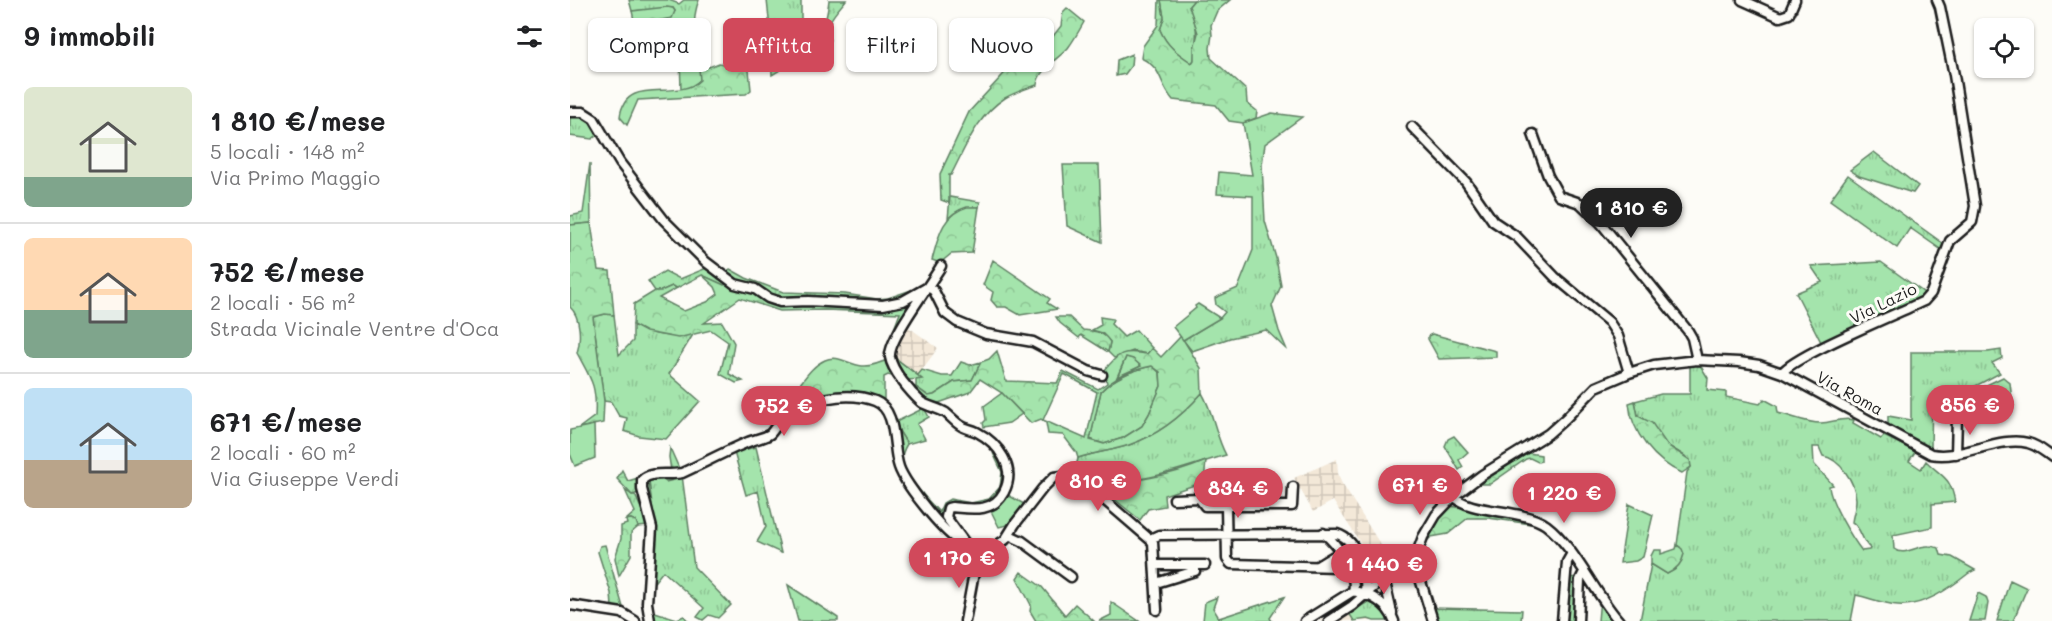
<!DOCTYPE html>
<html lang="it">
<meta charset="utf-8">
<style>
body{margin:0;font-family:Mali,sans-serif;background:#f2f2f2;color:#202124;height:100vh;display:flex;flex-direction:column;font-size:22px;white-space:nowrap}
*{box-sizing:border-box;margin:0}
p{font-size:20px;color:#757577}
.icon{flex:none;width:33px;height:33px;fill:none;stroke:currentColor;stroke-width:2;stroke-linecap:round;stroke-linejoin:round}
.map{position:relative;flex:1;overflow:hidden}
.details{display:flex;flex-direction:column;background:#fff;width:570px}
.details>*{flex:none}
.hud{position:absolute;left:18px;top:18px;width:570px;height:54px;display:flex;gap:12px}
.buttons{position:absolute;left:1404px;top:18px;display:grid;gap:12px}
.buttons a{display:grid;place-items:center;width:60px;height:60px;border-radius:9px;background:#fff;box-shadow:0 2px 4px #0004;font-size:30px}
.price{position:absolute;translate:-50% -51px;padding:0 14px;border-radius:21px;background:#d1495b;color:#fff;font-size:20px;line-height:39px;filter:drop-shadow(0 2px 3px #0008)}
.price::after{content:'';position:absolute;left:50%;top:36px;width:18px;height:14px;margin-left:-9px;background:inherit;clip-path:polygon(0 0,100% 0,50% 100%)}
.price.on{background:#222;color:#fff}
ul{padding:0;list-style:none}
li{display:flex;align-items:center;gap:18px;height:150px;padding:0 24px}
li+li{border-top:2px solid #e0e0e0}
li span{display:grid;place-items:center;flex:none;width:168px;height:120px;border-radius:9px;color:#555}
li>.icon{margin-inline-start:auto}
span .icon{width:72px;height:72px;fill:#fffc;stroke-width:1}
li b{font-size:26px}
h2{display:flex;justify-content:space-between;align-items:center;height:72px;padding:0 24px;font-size:26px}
.chip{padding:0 21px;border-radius:9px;background:#fff;box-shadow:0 2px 4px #0004;font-size:21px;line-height:54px}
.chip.on{background:#d1495b;color:#fff}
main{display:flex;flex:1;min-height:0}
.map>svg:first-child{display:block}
</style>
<main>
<section class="details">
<h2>9 immobili<svg class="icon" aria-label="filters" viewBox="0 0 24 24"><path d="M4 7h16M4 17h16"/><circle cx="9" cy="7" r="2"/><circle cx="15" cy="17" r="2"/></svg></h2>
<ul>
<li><span style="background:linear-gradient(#dfe7d0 75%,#7fa58c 0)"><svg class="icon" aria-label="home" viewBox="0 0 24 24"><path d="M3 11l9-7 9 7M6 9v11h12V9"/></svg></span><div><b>1 810 €/mese</b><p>5 locali · 148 m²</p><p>Via Primo Maggio</p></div></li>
<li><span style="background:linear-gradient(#ffd9b3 60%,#7fa58c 0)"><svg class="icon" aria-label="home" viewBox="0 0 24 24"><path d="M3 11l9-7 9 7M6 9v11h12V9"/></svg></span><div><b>752 €/mese</b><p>2 locali · 56 m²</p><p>Strada Vicinale Ventre d'Oca</p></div></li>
<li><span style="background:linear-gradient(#bfe0f5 60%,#b9a48a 0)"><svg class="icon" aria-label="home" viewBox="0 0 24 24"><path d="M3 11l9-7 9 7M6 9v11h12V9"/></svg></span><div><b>671 €/mese</b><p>2 locali · 60 m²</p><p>Via Giuseppe Verdi</p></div></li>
</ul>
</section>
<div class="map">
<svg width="1482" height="621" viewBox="0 0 1482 621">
<defs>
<pattern id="industrial-grid" width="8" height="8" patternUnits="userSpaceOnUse" patternTransform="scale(1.5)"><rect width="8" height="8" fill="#f3e8d8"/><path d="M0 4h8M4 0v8" fill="none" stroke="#d0c6b9"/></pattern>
<pattern id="grass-tufts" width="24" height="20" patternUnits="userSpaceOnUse" patternTransform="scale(1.5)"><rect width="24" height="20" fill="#a4e4ac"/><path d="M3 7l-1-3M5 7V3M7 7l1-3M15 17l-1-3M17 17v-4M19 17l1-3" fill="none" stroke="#8dc393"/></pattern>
<pattern id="forest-crowns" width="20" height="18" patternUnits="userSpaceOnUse" patternTransform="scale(1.5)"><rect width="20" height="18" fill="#a4e4ac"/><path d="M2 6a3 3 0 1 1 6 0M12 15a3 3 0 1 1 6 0" fill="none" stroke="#8dc393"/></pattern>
</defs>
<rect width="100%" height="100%" fill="#fdfcf7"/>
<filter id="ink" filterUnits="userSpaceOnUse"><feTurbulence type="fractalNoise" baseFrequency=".0167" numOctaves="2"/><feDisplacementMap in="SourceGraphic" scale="12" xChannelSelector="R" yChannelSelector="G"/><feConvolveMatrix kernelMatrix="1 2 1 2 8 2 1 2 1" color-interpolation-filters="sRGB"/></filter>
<g filter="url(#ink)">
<!-- built -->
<path fill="#f3e8d8" d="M816 573 827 621H749L782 599Z"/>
<!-- industrial -->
<path fill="url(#industrial-grid)" d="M337 326 368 348 348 375 324 357Z
M767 459 768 473 771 482 824 566 812 576 763 501 743 512 724 478Z"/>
<!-- grass -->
<path fill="url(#grass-tufts)" stroke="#608064" stroke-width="1.5" fill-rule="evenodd" d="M59 0H99L109 4 114 0H129C121 20 125 44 132 64L130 69V80C124 86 119 89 111 90L110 56 69 53 65 25 98 19 105 11 103 8 62 11Z
M197 0H231V19L237 28C257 32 257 15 259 0H276C266 13 253 23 260 40L202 75 200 29Z
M591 0H624L619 6C630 31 626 36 624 60L622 63C607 54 597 46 590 30L594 18Z
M562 54 561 66 555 74 546 76 547 60Z
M702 113 732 117 695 144 692 165 695 221 706 258 711 286 702 306 709 331 717 350 696 330 660 338 622 351 613 340 650 318 655 312 646 305 645 298 668 288 683 250V196L647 194 649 172 682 175 673 123Z
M0 115C16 116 22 120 29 134L22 139 0 136Z
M1304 152 1348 186 1343 193 1289 176 1280 170Z
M20 163 21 223 0 225V216L13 213Z
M493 165H529L532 242 497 226Z
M1278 175 1374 244 1373 251 1340 228 1327 248 1260 200Z
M380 197 410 202 409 207C397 207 386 209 378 219Z
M1311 262 1357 295 1253 346 1226 293 1252 282 1241 266Z
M139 267 161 283 154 285 132 275 107 288 102 286 91 291H85L78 281 95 271 110 279Z
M160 269 176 278 213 292 275 294 307 299 318 298 341 290 343 291V293L324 301 306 302 211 298 170 283 153 273Z
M35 314 44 315 49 355 63 341V325C84 335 102 340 124 333L99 374 130 401 96 439 69 436 54 431 57 418 49 416 41 402 34 401 23 317Z
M530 317 543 319 541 324 554 337 566 330 582 348 577 354 563 351 544 358 538 352 540 342 532 333 522 330 531 325Z
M1431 350 1432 358 1422 363 1430 373 1385 397 1362 396 1361 448 1318 428V416L1341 420V352H1418Z
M324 357 348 375 352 370 372 376H382L391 362 400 365 411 362 402 380 384 382 364 395 359 396 346 387V380L351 379Z
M556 357 563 358 571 366 547 378Z
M1120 365H1130L1138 378 1137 390 1156 392V397L1190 404 1194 399 1207 406 1208 413C1222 416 1236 423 1251 423 1262 423 1272 417 1284 420L1283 423 1311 439 1314 436 1342 450 1345 452 1339 461 1351 469 1356 461C1374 479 1380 476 1385 502L1362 504V527L1323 535 1324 549C1335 557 1346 545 1359 546 1362 546 1365 547 1369 548L1371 555 1382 557 1405 570 1399 573C1380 588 1354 607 1328 605 1314 604 1300 598 1286 595L1281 621H1070L1081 564 1097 574 1106 569 1110 547 1107 545 1117 472 1121 467 1115 456 1097 445 1073 418 1068 416 1065 401 1091 394H1120ZM1243 447H1249L1253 456C1270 459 1285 482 1286 499 1286 508 1283 514 1282 522 1292 528 1291 541 1300 548L1299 550 1292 551C1282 538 1260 502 1259 486L1263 485 1244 464Z
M582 366 590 373 591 386 579 414 572 426 553 438 534 444 520 439 531 391C543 378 565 369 582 366Z
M632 393C644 413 645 435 656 455 620 465 562 490 526 477 519 474 513 468 507 463L508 458C524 452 542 451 559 445 588 435 612 416 632 393Z
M1396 395 1422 412 1423 417 1388 416V397Z
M354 408 359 417 347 424 355 439 337 444 329 431 326 422Z
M884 436 898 452 889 460 893 467 889 470 875 446 878 439Z
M186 447 211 553 187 542 196 527 188 491 176 495 164 452Z
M78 475H112L124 567 161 605 148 618 139 615 133 620 127 617 134 608 93 571 82 585 85 536Z
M55 490 62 495H65L79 526 68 527 65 521 61 519 56 520 65 512Z
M1059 504 1083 515 1073 557 1066 561 1050 563Z
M357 542 365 548 364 568 350 561Z
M35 545 55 614 42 607 41 593 28 552 30 546Z
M997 577 1008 578 1006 621H994Z
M1440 580 1457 588 1443 621H1427Z
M218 585 268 618V621H228Z
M1408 593 1416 597 1418 603 1415 621H1399Z
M647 597 643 608 649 618 714 597 700 618 702 621H633L635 602Z
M1030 598 1043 620V621H1028Z
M798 602C808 606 815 611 819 621H804L798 619 784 621 779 613Z
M864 608 952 610 951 621H868Z"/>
<!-- forest -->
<path fill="url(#forest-crowns)" stroke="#608064" stroke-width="1.5" fill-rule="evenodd" d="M589 0H591L594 18 590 30C597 46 607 53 622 63L624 60V48L628 33 619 6 624 0H660L647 11 641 25 642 35 640 48 641 58 676 90 677 103 687 111 686 118 673 123 659 121 646 105 603 100C588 83 594 69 571 58L573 46 588 25Z
M97 7 103 8 105 11 102 18 65 25 62 11Z
M497 8 514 22C509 31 504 40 498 48 488 59 468 70 467 85 456 89 445 92 435 98 407 116 396 146 381 175H379V203L371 200 370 174 399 112 442 65 455 61 477 44 491 26 493 12Z
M149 63 179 70 181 90 176 94 68 100 57 125 50 117C55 73 107 103 130 80L129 69 132 64 139 67Z
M397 207H409L402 253 381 254 370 263 362 260C368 238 372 214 397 207Z
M21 223 28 270 40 271 44 315 35 314 23 317 34 401 33 423 9 428 25 416C27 385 21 379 7 353 11 340 11 317 0 307V225Z
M423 260 480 299 477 303 487 309 450 315 436 307H427L421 300 423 292 413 285Z
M132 275 154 285 161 283 198 300 343 301V305L319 342 330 313 255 310 210 311 170 298 134 323 152 322 164 343 159 374 173 381 166 383 150 374 158 342 141 330 108 338 76 332 63 325 64 304 85 291H91L102 286 107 288 89 298 114 311 137 302 148 294 145 287Z
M486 317H499L513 330C524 331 533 331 540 342L538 352 511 335 509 338 490 323Z
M862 334 926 351V357L869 359 858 339V336Z
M611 336 631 368 632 393C612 416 588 435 559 445 542 451 524 452 508 458L506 452 493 435 478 434 476 423 471 419 461 423 432 393 410 379 400 392 363 405 355 403 338 385 346 387 358 396 364 395 384 382 402 380 411 362 419 359 427 351 436 381 487 383 493 371 528 389 537 383 534 371C549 352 553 350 577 354L582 348 591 357ZM556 357 563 359 571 366 547 377ZM582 366 590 372 591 386 579 414 572 426 553 438 534 444 520 440 531 391C543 378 565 369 582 366ZM494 374 527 392 516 439 473 420Z
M324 357 352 379 337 380 318 375 314 377V401L286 395 257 398 207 417 204 410 215 403V400C230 389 237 368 255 360 268 354 279 365 292 366 302 367 315 361 324 357Z
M1065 401 1068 416 1082 423 1097 445 1120 460 1121 467 1112 473C1085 462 1061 432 1059 403Z
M326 422 329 431 337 444C334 449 331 455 332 462 334 474 360 503 369 512L373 503 380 499 401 503 419 499 430 487 432 472 423 453C433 465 440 483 427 496 424 499 421 503 417 505 404 509 387 508 374 509L371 520 358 508 329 464 324 423Z
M100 448 112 475 107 479 96 482 89 477 101 471 99 457Z
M958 453 971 455V461L968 462 960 458 956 459 920 484H909Z
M636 461 634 482 594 495 595 506 578 509 570 520 506 468 507 463C513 468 519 474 526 477 554 488 608 473 636 461Z
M52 470 58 481 78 475 84 518 80 517 69 493 62 495 47 479Z
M877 506 887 507 960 520V524L918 518H898L878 534 861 537 855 543 853 540Z
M61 519 66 521 68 527 61 533V555L49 576 45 558 51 539V526L57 524 56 520Z
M1107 545 1112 549 1114 554C1112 564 1106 570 1097 574L1081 564V556L1084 550H1091V554L1106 549Z
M451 572 472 587 495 615 505 604 524 621H466L460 611 461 605 447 578Z
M541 602 569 621H529L541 615Z"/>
<!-- garden -->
<path fill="#a4e4ac" stroke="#608064" stroke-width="1.5" d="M628 304 650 318 613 340 603 327 626 308 625 306Z
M1433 377 1440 383 1442 400 1430 410 1422 412 1396 395Z
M432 393 452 414 439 423 414 427 413 423 416 420 414 406Z
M24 425 25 458 5 466 0 454V430Z
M436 494 454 504 437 525 429 527 420 509Z
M85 612 107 619 114 616 118 621H81L80 613Z"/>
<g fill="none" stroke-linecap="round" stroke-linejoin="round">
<!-- minor casing -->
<g stroke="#1c1c1c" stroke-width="13">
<path id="minor" d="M1172 0 1210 17 1219 14 1225 0
M0 112H13L24 119 50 163 94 220 136 262 165 284 185 289 198 298 210 302 238 301 313 305 333 301 358 287
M842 127 896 182 923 221 947 237 985 277 1039 322 1048 336 1059 373
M963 134 978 176 989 196 1010 203 1030 222 1118 331 1122 338 1127 360
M371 266C361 284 318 339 320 357 322 371 341 393 351 402 359 407 368 408 376 413 381 417 385 422 390 425 395 429 401 429 407 432 428 443 447 468 434 492 423 513 402 509 382 507L378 508 376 517 404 555 406 562 395 621
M358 287 364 291 375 313 387 322 416 334 463 342 518 371 532 375
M1212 373C1223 356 1329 313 1354 301L1361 293 1380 241 1402 222 1405 206 1384 75 1370 7 1367 0
M1386 454 1387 417
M638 488 632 491 629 498 635 506H722L723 487
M884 496C899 514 952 508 976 525 1004 546 1025 594 1049 621
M604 499 629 498
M656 506 657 559 661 564 768 567 780 571
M753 533C767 543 788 574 783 591
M439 535 452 541 501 577
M580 539 589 535 767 534C789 541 797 573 795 593
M406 559 435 540 445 524 473 488 484 477 501 475 511 480 583 542 587 610
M585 565H635
M749 565 782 545
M814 578 822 613
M586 583 625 571V565
M0 605 52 613 65 621
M80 621 77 603 82 528 72 489V480C82 470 99 476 112 473 134 463 156 451 178 442 185 439 194 438 200 434 204 430 207 424 211 420 234 399 277 390 305 401 328 410 322 448 329 467 335 485 379 541 397 545
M735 621 783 591C800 594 818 603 824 621
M759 621 782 606 838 557 846 556
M863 621 848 572 846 556 853 537 866 515 884 496 912 475 978 434 996 418 1026 387 1059 373 1084 365 1127 360 1169 362 1189 365 1212 373 1361 454C1393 460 1429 435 1458 443 1467 445 1475 452 1482 457
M992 621 997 562 1001 555
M1008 621 1010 580 1014 572"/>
</g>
<!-- minor -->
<use href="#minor" stroke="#fdfcf7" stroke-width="8"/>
</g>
</g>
<g text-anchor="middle" stroke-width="6" stroke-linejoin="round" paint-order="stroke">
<!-- street labels -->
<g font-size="16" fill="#1c1c1c" stroke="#fdfcf7">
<text transform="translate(1313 303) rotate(-26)" y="6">Via Lazio</text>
<text transform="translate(1280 393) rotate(29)" y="6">Via Roma</text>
</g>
</g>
</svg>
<div class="buttons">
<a><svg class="icon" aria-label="locate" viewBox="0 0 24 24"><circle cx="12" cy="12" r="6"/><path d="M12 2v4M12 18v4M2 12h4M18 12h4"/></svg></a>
</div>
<b class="price on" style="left:1061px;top:239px">1 810 €</b>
<b class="price" style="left:1400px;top:436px">856 €</b>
<b class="price" style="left:214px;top:437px">752 €</b>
<b class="price" style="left:528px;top:512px">810 €</b>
<b class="price" style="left:850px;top:516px">671 €</b>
<b class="price" style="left:668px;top:519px">834 €</b>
<b class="price" style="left:994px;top:524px">1 220 €</b>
<b class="price" style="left:389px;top:589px">1 170 €</b>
<b class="price" style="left:814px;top:595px">1 440 €</b>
<div class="hud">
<a class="chip">Compra</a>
<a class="chip on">Affitta</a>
<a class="chip">Filtri</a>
<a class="chip">Nuovo</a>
</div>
</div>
</main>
